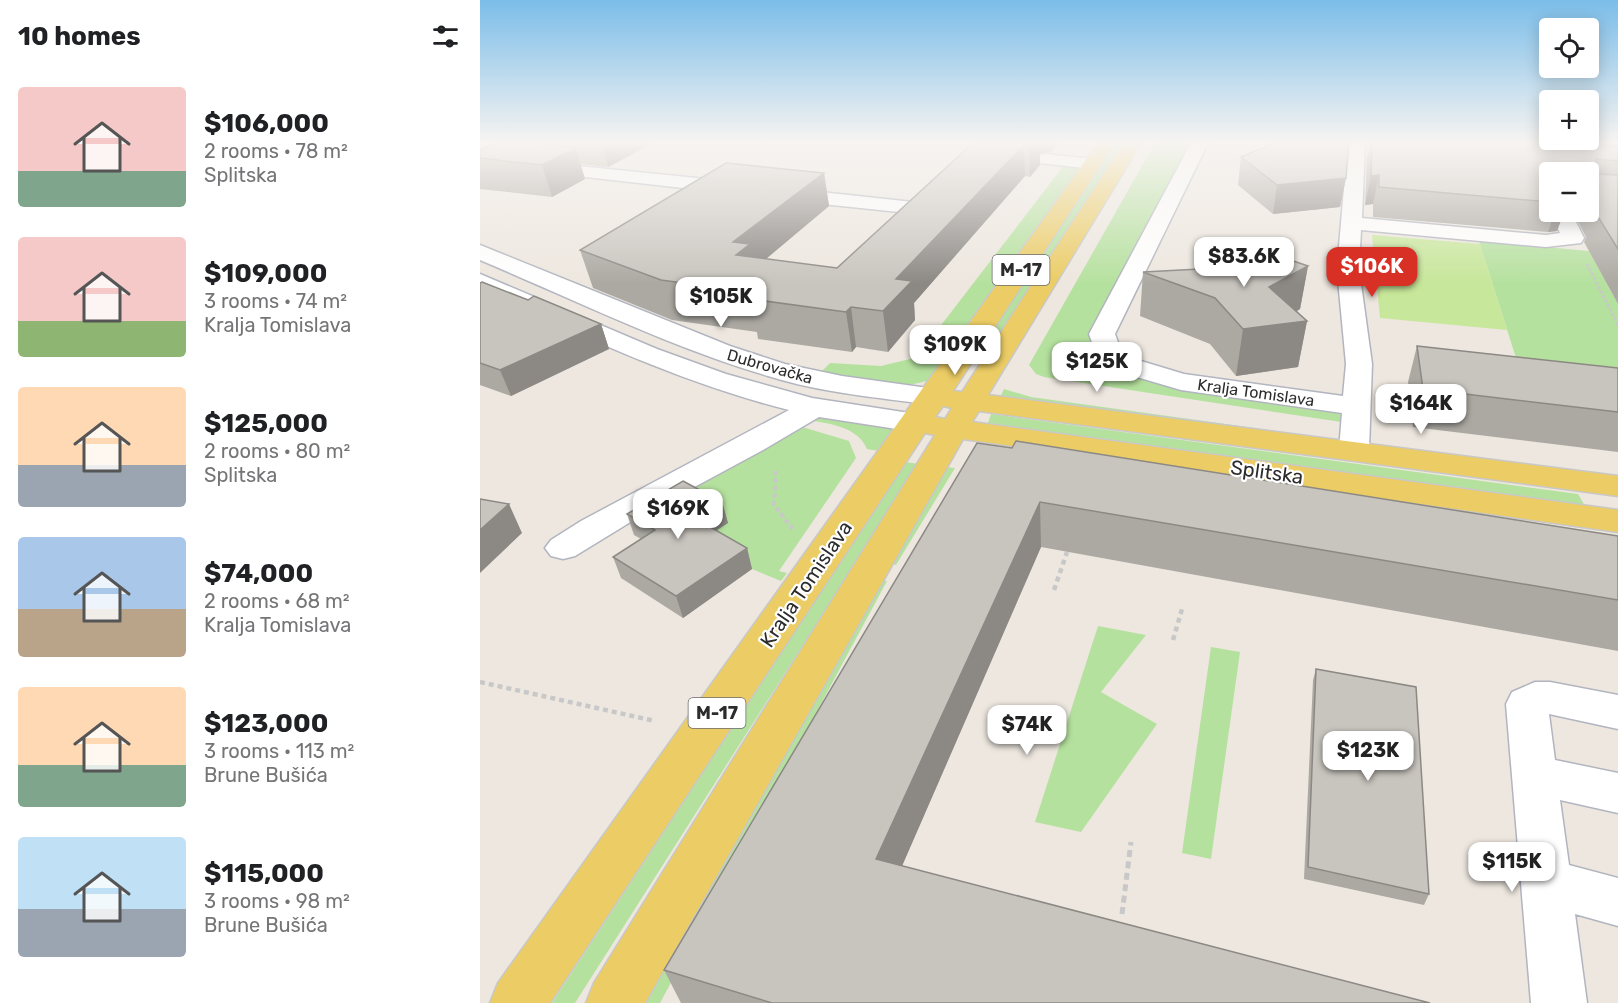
<!DOCTYPE html>
<meta charset="utf-8">
<style>
body{margin:0;font-family:Rubik,sans-serif;background:#f2f2f2;color:#202124;height:100vh;display:flex;flex-direction:column;font-size:22px;white-space:nowrap}
*{box-sizing:border-box;margin:0}
p{font-size:20px;color:#757577}
.icon{flex:none;width:33px;height:33px;fill:none;stroke:currentColor;stroke-width:2;stroke-linecap:round;stroke-linejoin:round}
.map{position:relative;flex:1;overflow:hidden}
.details{display:flex;flex-direction:column;background:#fff;width:480px}
.details>*{flex:none}
.fabs{position:absolute;left:1059px;top:18px;display:grid;gap:12px}
.fabs a{display:grid;place-items:center;width:60px;height:60px;border-radius:6px;background:#fff;box-shadow:0 3px 15px #0003;font-size:30px}
.price{position:absolute;translate:-50% -51px;padding:0 14px;border-radius:12px;background:#fff;color:#222;font-size:20px;line-height:39px;filter:drop-shadow(0 2px 3px #0008)}
.price::after{content:'';position:absolute;left:50%;top:36px;width:18px;height:14px;margin-left:-9px;background:inherit;clip-path:polygon(0 0,100% 0,50% 100%)}
.price.current{background:#d93025;color:#fff}
ul{padding:0;list-style:none}
li{display:flex;align-items:center;gap:18px;height:150px;padding:0 18px}
li span{display:grid;place-items:center;flex:none;width:168px;height:120px;border-radius:6px;color:#555}
li>.icon{margin-inline-start:auto}
span .icon{width:72px;height:72px;fill:#fffc;stroke-width:1}
li b{font-size:26px}
h2{display:flex;justify-content:space-between;align-items:center;height:72px;padding:0 18px;font-size:26px}
main{display:flex;flex:1;min-height:0}
.map>svg:first-child{display:block}
</style>
<main>
<section class="details">
<h2>10 homes<svg class="icon" aria-label="filters" viewBox="0 0 24 24"><path d="M4 7h16M4 17h16"/><circle cx="9" cy="7" r="2"/><circle cx="15" cy="17" r="2"/></svg></h2>
<ul>
<li><span style="background:linear-gradient(#f6c9c9 70%,#7fa58c 0)"><svg class="icon" aria-label="home" viewBox="0 0 24 24"><path d="M3 11l9-7 9 7M6 9v11h12V9"/></svg></span><div><b>$106,000</b><p>2 rooms · 78 m²</p><p>Splitska</p></div></li>
<li><span style="background:linear-gradient(#f6c9c9 70%,#8fb573 0)"><svg class="icon" aria-label="home" viewBox="0 0 24 24"><path d="M3 11l9-7 9 7M6 9v11h12V9"/></svg></span><div><b>$109,000</b><p>3 rooms · 74 m²</p><p>Kralja Tomislava</p></div></li>
<li><span style="background:linear-gradient(#ffd9b3 65%,#9aa5b1 0)"><svg class="icon" aria-label="home" viewBox="0 0 24 24"><path d="M3 11l9-7 9 7M6 9v11h12V9"/></svg></span><div><b>$125,000</b><p>2 rooms · 80 m²</p><p>Splitska</p></div></li>
<li><span style="background:linear-gradient(#a9c7e8 60%,#b9a48a 0)"><svg class="icon" aria-label="home" viewBox="0 0 24 24"><path d="M3 11l9-7 9 7M6 9v11h12V9"/></svg></span><div><b>$74,000</b><p>2 rooms · 68 m²</p><p>Kralja Tomislava</p></div></li>
<li><span style="background:linear-gradient(#ffd9b3 65%,#7fa58c 0)"><svg class="icon" aria-label="home" viewBox="0 0 24 24"><path d="M3 11l9-7 9 7M6 9v11h12V9"/></svg></span><div><b>$123,000</b><p>3 rooms · 113 m²</p><p>Brune Bušića</p></div></li>
<li><span style="background:linear-gradient(#bfe0f5 60%,#9aa5b1 0)"><svg class="icon" aria-label="home" viewBox="0 0 24 24"><path d="M3 11l9-7 9 7M6 9v11h12V9"/></svg></span><div><b>$115,000</b><p>3 rooms · 98 m²</p><p>Brune Bušića</p></div></li>
</ul>
</section>
<div class="map">
<svg width="1138" height="1003" viewBox="0 0 1138 1003">
<rect width="100%" height="100%" fill="#ede7df"/>
<!-- green -->
<path fill="#b5e19e" d="M637 143H648L507 358 494 357Z
M675 143H716L617 338 635 365 869 409 868 423 564 377 556 374 549 365Z
M585 164 604 167 476 355 442 350Z
M999 241 1109 251 1138 304V369L1036 358Z
M438 357 469 361C464 366 460 375 454 378 420 394 373 379 339 374L350 363 401 366Z
M524 389 551 397 868 441 855 444 518 402Z
M335 409 415 428 410 453 387 449C377 425 347 424 324 419Z
M511 414 1098 494 1105 506 508 423Z
M309 423 369 441 376 458 299 571 307 573 301 581 272 569 189 487Z
M426 462 438 464 95 1003H72Z
M455 466 475 468 416 565 403 559Z
M392 579 407 581 180 1003H144Z
M618 626 666 635 621 692 677 724 601 832 555 822Z
M731 647 760 652 731 859 702 853Z"/>
<!-- pitch -->
<path fill="#c7e79a" d="M892 235 1000 244 1027 330 900 318Z"/>
<g fill="none" stroke-linecap="round" stroke-linejoin="round">
<!-- minor casing -->
<g stroke="#b2b5bf" stroke-width="3">
<path id="minor" d="M711 143H728L635 334 639 345 651 358 704 374 863 396 866 364 857 269 868 143H885L882 218 1066 235 1080 233 1071 212H1091L1104 238 1101 243 1066 247 881 230 879 269 892 364 889 450 885 457 874 459 863 457 859 450 862 413 701 390 633 370 614 348 609 334Z
M565 154 613 159 622 164 613 169 559 163 556 159 559 155Z
M59 162 256 182 265 188 256 194 53 171 50 167 53 163Z
M459 181 468 187 445 212 438 214 304 200 294 194 304 188 433 202 452 183Z
M0 245 250 346 305 364 362 376 455 389 465 391 469 397 465 403 455 405C400 398 342 393 288 376 190 347 95 300 0 260Z
M0 274 177 349 246 374 332 398 436 414 446 417 451 423 446 429 436 432 339 417 283 450 157 518 95 556 83 559 71 556 65 548 71 540 101 521 309 410C201 383 101 335 0 290Z
M1055 682H1070L1138 695V729L1069 714 1075 760 1138 773V813L1080 800 1089 865 1138 878V926L1095 914 1107 1003H1051L1026 704 1032 692Z"/>
</g>
<!-- major casing -->
<g stroke="#c8c8c8" stroke-width="3">
<path id="major" d="M618 143H635L473 391 482 392 644 143H661L508 395 1138 476V496L499 411 492 422 1138 510V532L483 439 165 1003H106L114 983 455 435 445 433 70 1003H10L18 983ZM463 406 472 408 465 419 455 417Z"/>
</g>
<!-- path-far3 -->
<path stroke="#c8c8c8" stroke-width="3" stroke-dasharray="3 2" stroke-linecap="butt" d="M1107 264 1138 325"/>
<!-- path-far2 -->
<path stroke="#c8c8c8" stroke-width="4" stroke-dasharray="4.5 3" stroke-linecap="butt" d="M296 471 294 505 313 529"/>
<!-- path-far1 -->
<path stroke="#c8c8c8" stroke-width="4.5" stroke-dasharray="5 4" stroke-linecap="butt" d="M574 590 587 552
M693 640 702 609
M0 682 175 721"/>
<!-- path -->
<path stroke="#c8c8c8" stroke-width="5" stroke-dasharray="7 4.5" stroke-linecap="butt" d="M642 914 651 842"/>
<!-- minor -->
<use href="#minor" fill="#fff" fill-rule="evenodd"/>
<!-- major -->
<use href="#major" fill="#ebcc65" fill-rule="evenodd"/>
</g>
<!-- wall -->
<path fill="#aca9a3" d="M52 143H174L128 167 100 164 105 179 72 197 0 189V150Z
M493 143 578 144 571 152 560 153V165L550 177 545 176 434 303 435 320 408 352 376 347 372 352 278 339 277 332 192 320 113 288 100 250 344 173 349 206 286 259 357 268Z
M890 143H1138V304L1104 242 1106 237 1093 212H1108V172H1070V212H1084L1077 231 1068 232 893 217V204L885 205 887 158Z
M761 157 866 178 860 207 793 214 758 185Z
M828 266 820 309 817 311 827 321 818 367 756 376 730 344 660 316 663 272Z
M0 283 121 324 129 349 31 396 0 385Z
M937 346 1138 368V452L933 427 928 382Z
M532 448 1138 536V651L561 547 422 866 950 1003H201L184 970Z
M242 502 248 523 236 530 267 548 272 569 203 618 141 578 133 557 161 539 154 535 147 514Z
M836 669 949 894 944 905 824 879 833 680Z"/>
<!-- shaded-wall -->
<path fill="#8c8985" d="M122 143H174L128 167Z
M551 143H578V144L571 152 560 153V165L550 177 549 145Z
M544 145 545 176 434 303 435 320 408 352 403 311 416 279Z
M96 148 105 179 72 197 62 165Z
M344 173 349 206 275 268 266 292 253 242Z
M899 175 893 204 885 205 891 176Z
M866 178 860 207 793 214 797 185Z
M1075 212H1084L1077 231 1068 232Z
M828 266 820 309 793 325 827 321 818 367 756 376 763 329 789 287Z
M371 307 376 347 372 352 366 312Z
M121 324 129 349 31 396 20 370Z
M242 502 248 523 222 540 216 519Z
M560 502 561 547 405 905 396 859Z
M29 504 42 533 0 573V530Z
M267 548 272 569 203 618 196 596Z"/>
<!-- building -->
<path fill="#c8c4be" stroke="#8c8985" stroke-width="1.5" d="M15 143H48L96 148 62 165 0 158V150Z
M493 143H551L549 145H544L416 279 432 281 403 311 371 307 366 312 270 299 276 293 181 280 100 250 246 163 344 173 253 242 270 244 256 255 357 268Z
M795 143H869L866 178 797 185 761 157Z
M892 143H1079L1138 147V161L1116 159 1117 174 1138 175V249L1115 212 1117 207 1108 191V172H1070V202L899 187V175L891 176Z
M778 249 828 266 789 287 827 321 763 329 735 298 663 272 739 268Z
M2 282 48 300 54 296 121 324 20 370 0 363V283Z
M937 346 1138 368V412L943 389Z
M536 441 1138 536V600L560 502 396 859 950 1003H292L184 970 497 443 532 448Z
M203 481 242 502 216 519 267 548 196 596 133 557 175 530 147 514Z
M0 499 29 504 0 530Z
M836 669 936 687 949 894 828 867Z"/>
<!-- sky -->
<linearGradient id="sky" x2="0" y2="1"><stop stop-color="#7bbde9"/><stop offset="0.5" stop-color="#f7f4f1"/><stop offset="1" stop-color="#f7f4f1" stop-opacity="0"/></linearGradient>
<rect width="1138" height="284" fill="url(#sky)"/>
<g text-anchor="middle" stroke-width="4.5" stroke-linejoin="round" paint-order="stroke">
<!-- far-street labels -->
<g font-size="16" fill="#2c2c2c" stroke="#fff">
<text transform="translate(290 366) rotate(16)" y="6">Dubrovačka</text>
<text transform="translate(776 392) rotate(8)" y="6">Kralja Tomislava</text>
</g>
<!-- shield labels -->
<g fill="#fff" stroke="#6b6b6b" stroke-width="1.5">
<rect x="512.5" y="255" width="57" height="30" rx="4.5"/>
<rect x="208.5" y="698" width="57" height="30" rx="4.5"/>
</g>
<g font-size="18" font-weight="bold" fill="#2c2c2c">
<text x="541" y="276">M-17</text>
<text x="237" y="719">M-17</text>
</g>
<!-- street labels -->
<g font-size="20" fill="#2c2c2c" stroke="#fff">
<text transform="translate(787 472) rotate(8)" y="7">Splitska</text>
<text transform="translate(326 584) rotate(-56)" y="7">Kralja Tomislava</text>
</g>
</g>
</svg>
<div class="fabs">
<a><svg class="icon" aria-label="locate" viewBox="0 0 24 24"><circle cx="12" cy="12" r="6"/><path d="M12 2v4M12 18v4M2 12h4M18 12h4"/></svg></a>
<a>+</a>
<a>−</a>
</div>
<b class="price" style="left:764px;top:288px">$83.6K</b>
<b class="price current" style="left:892px;top:298px">$106K</b>
<b class="price" style="left:241px;top:328px">$105K</b>
<b class="price" style="left:475px;top:376px">$109K</b>
<b class="price" style="left:617px;top:393px">$125K</b>
<b class="price" style="left:941px;top:435px">$164K</b>
<b class="price" style="left:198px;top:540px">$169K</b>
<b class="price" style="left:547px;top:756px">$74K</b>
<b class="price" style="left:888px;top:782px">$123K</b>
<b class="price" style="left:1032px;top:893px">$115K</b>
</div>
</main>
